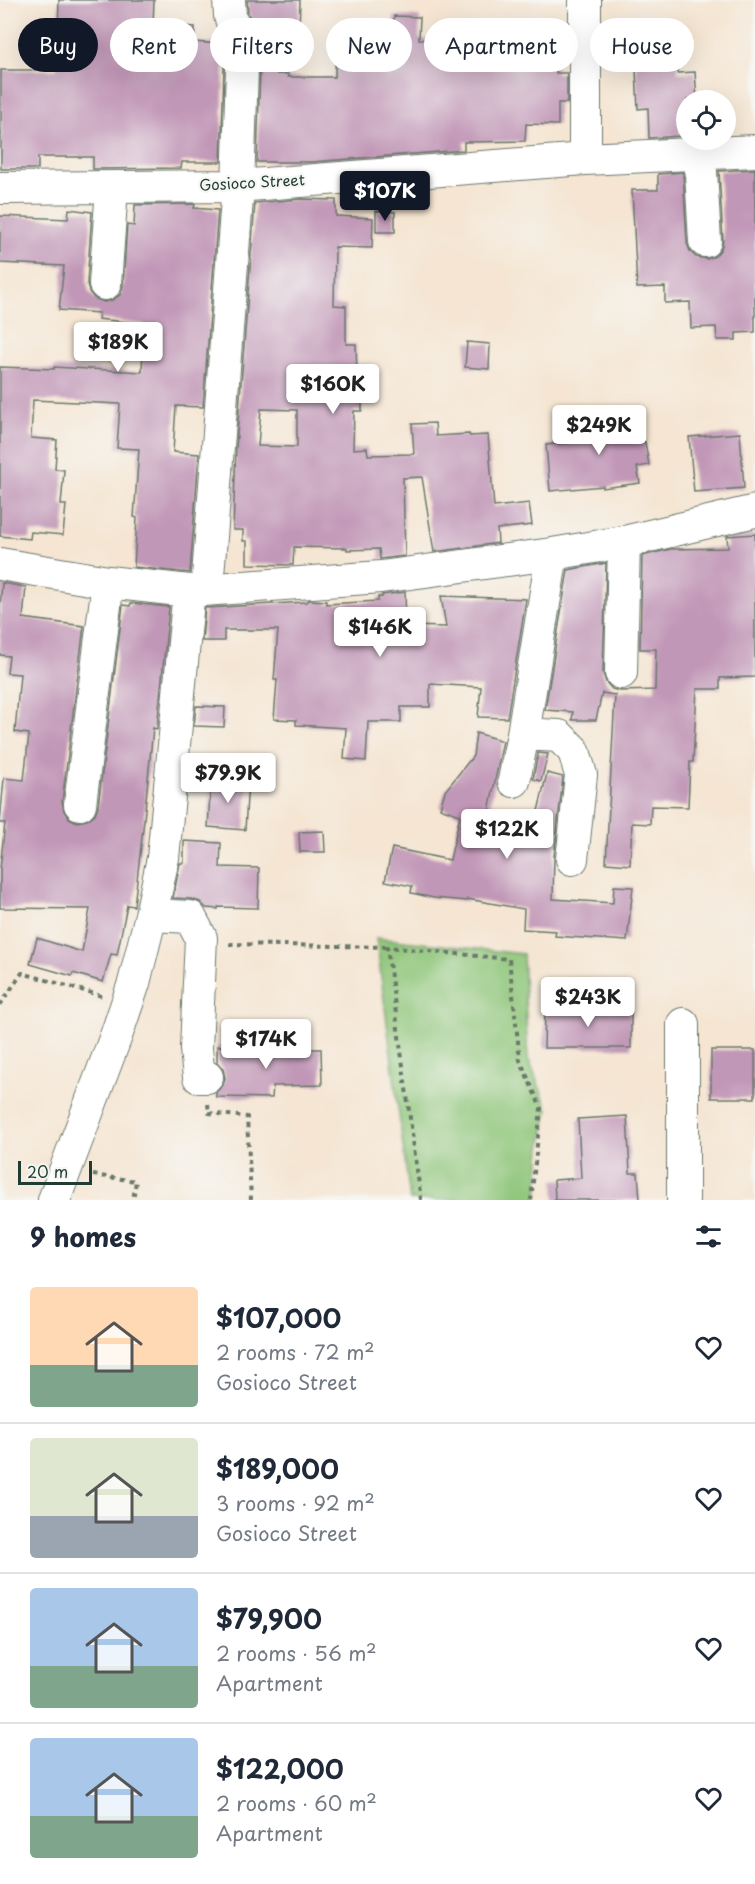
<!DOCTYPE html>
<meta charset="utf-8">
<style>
body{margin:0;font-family:"Playpen Sans",sans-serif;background:#f6f6f7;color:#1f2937;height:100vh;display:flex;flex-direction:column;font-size:22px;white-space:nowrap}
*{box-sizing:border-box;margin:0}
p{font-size:20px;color:#747a83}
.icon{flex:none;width:33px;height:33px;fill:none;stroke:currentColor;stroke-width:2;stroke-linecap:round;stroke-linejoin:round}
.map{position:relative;height:1200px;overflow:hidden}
.sheet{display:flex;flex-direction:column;background:#fff;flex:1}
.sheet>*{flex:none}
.top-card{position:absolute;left:18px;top:18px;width:720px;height:54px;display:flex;gap:12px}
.buttons{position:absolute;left:676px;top:90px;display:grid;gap:12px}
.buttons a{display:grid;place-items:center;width:60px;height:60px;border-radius:50%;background:#fff;box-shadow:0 6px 24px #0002;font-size:30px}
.scale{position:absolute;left:18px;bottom:15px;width:74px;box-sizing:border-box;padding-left:6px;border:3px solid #1f3d34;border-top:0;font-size:16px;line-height:21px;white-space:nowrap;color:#1f3d34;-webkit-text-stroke:4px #f6f6f2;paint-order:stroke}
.price{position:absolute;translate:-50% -51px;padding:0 14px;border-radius:6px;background:#fff;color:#222;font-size:20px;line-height:39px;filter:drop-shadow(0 2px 3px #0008)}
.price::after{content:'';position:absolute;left:50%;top:36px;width:18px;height:14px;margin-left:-9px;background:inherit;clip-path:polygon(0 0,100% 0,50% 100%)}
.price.on{background:#111827;color:#fff}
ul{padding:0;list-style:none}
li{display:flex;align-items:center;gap:18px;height:150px;padding:0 30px}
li+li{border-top:2px solid #e0e1e3}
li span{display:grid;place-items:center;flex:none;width:168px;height:120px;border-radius:6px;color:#555}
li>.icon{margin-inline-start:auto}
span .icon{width:72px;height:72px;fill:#fffc;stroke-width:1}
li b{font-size:26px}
h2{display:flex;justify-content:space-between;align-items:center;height:72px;padding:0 30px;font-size:26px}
.chip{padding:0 21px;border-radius:27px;background:#fff;box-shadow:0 6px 24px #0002;font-size:21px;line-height:54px}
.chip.on{background:#111827;color:#fff}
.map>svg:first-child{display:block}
</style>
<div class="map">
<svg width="755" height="1200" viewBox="0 0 755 1200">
<rect width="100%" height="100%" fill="#f6f6f2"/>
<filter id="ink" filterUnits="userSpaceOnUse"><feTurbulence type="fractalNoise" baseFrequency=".0167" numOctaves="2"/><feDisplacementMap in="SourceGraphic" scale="12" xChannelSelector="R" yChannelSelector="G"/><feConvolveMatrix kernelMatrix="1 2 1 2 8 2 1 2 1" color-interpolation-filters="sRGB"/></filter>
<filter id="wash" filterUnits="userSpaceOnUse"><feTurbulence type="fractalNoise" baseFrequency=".008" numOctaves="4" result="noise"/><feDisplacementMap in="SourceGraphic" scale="24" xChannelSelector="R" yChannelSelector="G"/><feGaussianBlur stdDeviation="1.35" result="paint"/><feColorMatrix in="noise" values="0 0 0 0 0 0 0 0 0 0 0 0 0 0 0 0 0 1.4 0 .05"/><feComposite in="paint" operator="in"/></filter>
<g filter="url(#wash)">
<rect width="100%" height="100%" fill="#f5e5d2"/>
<!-- green -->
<path fill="#8dc578" stroke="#568156" stroke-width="1.5" d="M376 938 523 954 528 1058 548 1109 541 1148 537 1200H410Z"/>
<g id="blocks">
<!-- building -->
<path fill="#c197b7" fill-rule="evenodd" d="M59 0H154L153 24 195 27 194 42 221 44 224 69 221 162H182L181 168 93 169V157H38V169H1V70H57Z
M247 0H300L299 32 277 31V74H288V77H335L336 29 363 31 364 22 393 23 394 16 420 17 419 39 462 40V57H464V61L511 62 512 23 542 24V48L556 49V73H567V103H558V125L526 124 525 141 464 142V150L311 162H257L260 68 258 42 248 12Z
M676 31 678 73 695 72 697 100H687V126H680V136L649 138 648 108 638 109 634 33Z
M755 169V332L736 333V340H717L716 327 691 328 690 302 665 303V287L637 288 632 190H658V174L683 172 687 243 690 251 696 257 707 259 715 256 721 249 723 241 719 171Z
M301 199 336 200V216L373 218 372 248 335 247 334 305 346 306V344H356L357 376H362V411H354L353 449 367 448 368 455 414 454 412 424 435 423 436 436 469 434 470 436 488 435 494 507 529 503 532 525 497 529 498 543 434 552 422 477 403 478 405 556 380 559 379 549 347 550V548L294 547 293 565 247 564V541H243V530H233L236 448 255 203ZM261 409 297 410V447L258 446Z
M195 204 194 208 218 210 203 407 176 406 173 452 199 454 190 573 134 567 137 518 134 517 139 449 117 448 120 404 33 400 31 438 57 440 55 469 64 470 61 505H66L63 535 31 532 30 539 0 536V367L54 369V367L142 372 144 324 98 319 99 313 59 310 64 266 0 263V216L68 219 69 209 92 212 87 283 89 292 94 298 104 302 112 300 120 295 123 286 127 225 134 226 135 205Z
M376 211 395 212V232H376Z
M467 342 490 344 489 369 465 367Z
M629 409 634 443 645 442 649 465 637 467 640 483 603 488V486L550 491 546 445 596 440 592 414Z
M740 433 744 488 694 492 689 437Z
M755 534V677L720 678V689H697L693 762H690L688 807 651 806 650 824 632 823 630 865 606 863 615 695 602 693 596 720H572L573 712 545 710 568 570 606 563 603 673 606 682 612 689 620 691 655 690 656 649H640L642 556 671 549 728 548 727 536Z
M2 583 26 587 23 618 84 626 62 802 64 811 69 818 77 822 87 820 95 814 98 806 123 605 130 606 131 603 169 607 157 729 153 728 144 820 134 906 127 905 117 955 111 954 103 982 73 973 72 976 30 964 37 938 82 952 90 909 0 908V869L5 823H0L4 778 24 780 29 734 15 732 20 674 7 673 9 656 0 655V606Z
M405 592 406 626 446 627 441 596 526 599 507 718 478 717 481 687 430 684V707H401V722H368L366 761 344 759 346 728 296 725V720L274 719 277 680H274L278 630H224V641H202L205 608 306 602 309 600 326 601V604L378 601V597H382V595Z
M196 706 225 707 224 727 194 726Z
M476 733 503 741 484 836 531 841 547 773 563 777 554 857 553 899 613 903 614 886 633 887 627 941 555 936 556 931 523 929 524 909 467 899V901L434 898 411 893 412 886 385 881 392 848 450 860 460 815 440 808 445 791 473 756Z
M538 753 548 754 541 781 533 779Z
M211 778 248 781 245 830 208 827Z
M324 831 325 852H300L299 832Z
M184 841 221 843 220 867 259 868 258 908 218 907V909L206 908 200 902 191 899 173 898 180 863H184Z
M570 1007H631V1048H544L545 1009H570Z
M217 1046 274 1047V1049H321L322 1085 273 1086 272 1098 216 1097V1092L223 1085 225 1078 223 1069 217 1062Z
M711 1050H755V1098H711Z
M627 1116 630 1173H638L640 1200H555L554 1180 581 1178 578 1119Z"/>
</g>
</g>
<g filter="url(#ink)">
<use href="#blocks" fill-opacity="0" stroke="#6a786b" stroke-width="1.5"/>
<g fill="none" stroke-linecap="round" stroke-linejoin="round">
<!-- minor casing -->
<g stroke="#6a786b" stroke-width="34">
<path id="minor" d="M585 0V159
M700 154 705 241
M0 188 238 186 585 159 755 151
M105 284 112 188
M0 564 108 582 189 591 381 577 552 554 624 542 755 511
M207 589 238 186 242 69 240 44 230 16 229 0
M621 673 624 542
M523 734 559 736 574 751 581 775 572 859
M514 781 523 734 552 554
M80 804 108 582
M151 915 190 917 201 938 196 1049 199 1077H207
M54 1200 116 1036 134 983 151 915 163 858 189 591
M683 1200V1024"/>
</g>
<!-- path -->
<path stroke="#6a786b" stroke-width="4" stroke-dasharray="4.5 4.5" stroke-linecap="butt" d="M231 946V944L387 947
M0 1005 22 973 102 996
M208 1104 209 1113 247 1117 251 1200
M93 1175 136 1181 133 1200
M421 1200 387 947 509 959 520 1060 541 1108 531 1200"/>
<!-- minor -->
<use href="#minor" stroke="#fff" stroke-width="32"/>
</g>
</g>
<g text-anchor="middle" stroke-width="4.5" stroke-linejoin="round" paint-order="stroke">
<!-- street labels -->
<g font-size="15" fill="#1f3d34" stroke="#f6f6f2">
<text transform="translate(252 183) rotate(-3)" y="5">Gosioco Street</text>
</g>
</g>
</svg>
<div class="buttons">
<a><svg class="icon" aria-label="locate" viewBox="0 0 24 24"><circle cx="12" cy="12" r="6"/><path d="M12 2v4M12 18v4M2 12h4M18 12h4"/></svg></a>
</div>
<div class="scale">20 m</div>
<b class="price on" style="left:385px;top:222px">$107K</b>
<b class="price" style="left:118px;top:373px">$189K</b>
<b class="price" style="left:333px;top:415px">$160K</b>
<b class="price" style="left:599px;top:456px">$249K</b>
<b class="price" style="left:380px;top:658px">$146K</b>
<b class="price" style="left:228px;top:804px">$79.9K</b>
<b class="price" style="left:507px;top:860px">$122K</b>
<b class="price" style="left:588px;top:1028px">$243K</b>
<b class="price" style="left:266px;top:1070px">$174K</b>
<div class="top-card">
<a class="chip on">Buy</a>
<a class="chip">Rent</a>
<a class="chip">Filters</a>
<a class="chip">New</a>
<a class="chip">Apartment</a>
<a class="chip">House</a>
</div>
</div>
<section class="sheet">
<h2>9 homes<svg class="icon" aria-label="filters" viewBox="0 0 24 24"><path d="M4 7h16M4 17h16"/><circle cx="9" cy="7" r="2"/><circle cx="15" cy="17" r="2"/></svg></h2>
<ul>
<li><span style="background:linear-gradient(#ffd9b3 65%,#7fa58c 0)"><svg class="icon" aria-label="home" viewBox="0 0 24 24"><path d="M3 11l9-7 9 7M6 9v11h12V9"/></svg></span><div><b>$107,000</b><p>2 rooms · 72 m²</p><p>Gosioco Street</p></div><svg class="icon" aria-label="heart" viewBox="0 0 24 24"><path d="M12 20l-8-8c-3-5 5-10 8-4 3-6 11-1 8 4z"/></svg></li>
<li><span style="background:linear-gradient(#dfe7d0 65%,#9aa5b1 0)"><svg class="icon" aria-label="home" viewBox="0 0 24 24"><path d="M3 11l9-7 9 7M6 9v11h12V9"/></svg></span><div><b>$189,000</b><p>3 rooms · 92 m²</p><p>Gosioco Street</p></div><svg class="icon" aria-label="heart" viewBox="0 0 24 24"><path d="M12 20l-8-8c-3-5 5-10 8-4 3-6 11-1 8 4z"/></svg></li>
<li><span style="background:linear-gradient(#a9c7e8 65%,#7fa58c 0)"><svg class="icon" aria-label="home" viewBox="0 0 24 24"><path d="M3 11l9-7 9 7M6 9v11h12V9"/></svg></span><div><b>$79,900</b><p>2 rooms · 56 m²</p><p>Apartment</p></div><svg class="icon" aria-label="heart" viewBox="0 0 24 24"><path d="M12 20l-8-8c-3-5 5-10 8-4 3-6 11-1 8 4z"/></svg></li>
<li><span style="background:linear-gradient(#a9c7e8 65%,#7fa58c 0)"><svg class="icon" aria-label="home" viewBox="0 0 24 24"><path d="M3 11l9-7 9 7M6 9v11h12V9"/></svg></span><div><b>$122,000</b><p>2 rooms · 60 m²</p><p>Apartment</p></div><svg class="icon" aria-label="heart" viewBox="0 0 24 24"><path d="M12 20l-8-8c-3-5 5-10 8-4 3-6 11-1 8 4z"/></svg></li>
</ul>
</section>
